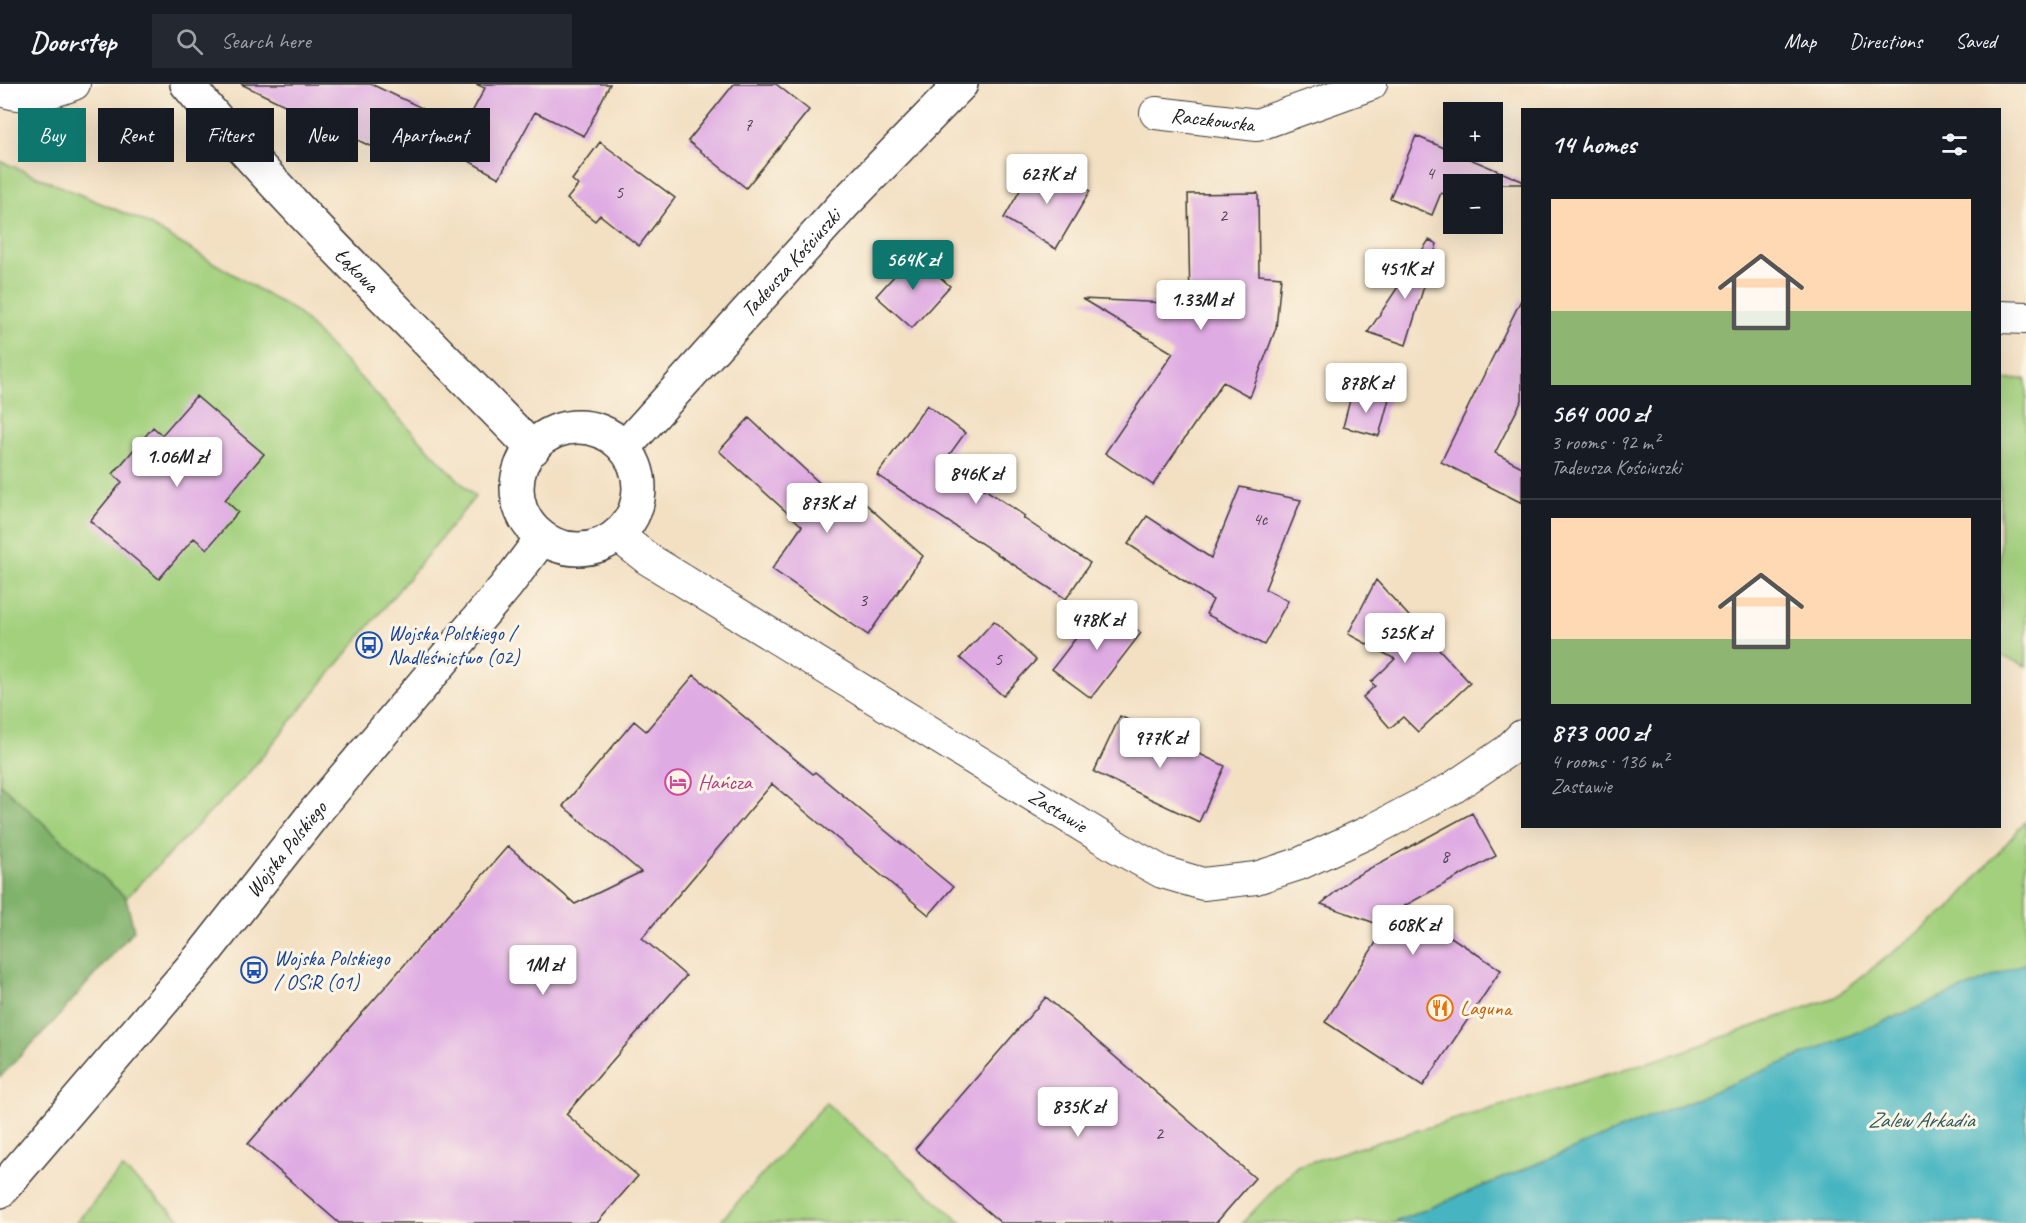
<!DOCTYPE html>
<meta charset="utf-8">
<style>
body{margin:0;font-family:Caveat,sans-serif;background:#242831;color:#f1f3f6;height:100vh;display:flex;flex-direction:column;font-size:22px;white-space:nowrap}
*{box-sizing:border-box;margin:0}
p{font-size:20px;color:#9ea1a6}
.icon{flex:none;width:33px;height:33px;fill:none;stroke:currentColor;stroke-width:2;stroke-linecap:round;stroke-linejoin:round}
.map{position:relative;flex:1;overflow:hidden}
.sheet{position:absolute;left:1521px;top:24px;width:480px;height:720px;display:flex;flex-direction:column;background:#171b24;border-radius:0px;box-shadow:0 6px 24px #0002}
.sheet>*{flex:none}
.hud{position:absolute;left:18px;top:24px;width:570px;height:54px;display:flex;gap:12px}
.buttons{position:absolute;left:1443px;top:18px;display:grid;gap:12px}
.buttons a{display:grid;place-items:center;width:60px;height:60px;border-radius:0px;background:#171b24;box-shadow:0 6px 24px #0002;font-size:30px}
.price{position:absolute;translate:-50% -51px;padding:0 14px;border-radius:6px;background:#fff;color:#222;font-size:20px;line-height:39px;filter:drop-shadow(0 2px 3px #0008)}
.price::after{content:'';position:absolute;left:50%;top:36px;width:18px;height:14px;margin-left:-9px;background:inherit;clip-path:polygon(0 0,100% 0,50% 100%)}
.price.active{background:#0f766e;color:#fff}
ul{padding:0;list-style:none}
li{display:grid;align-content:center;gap:12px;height:318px;padding:0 30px}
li+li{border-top:2px solid #363941}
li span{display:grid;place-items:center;height:186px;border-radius:0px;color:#555}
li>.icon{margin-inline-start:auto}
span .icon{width:108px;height:108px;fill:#fffc;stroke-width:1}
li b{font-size:26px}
h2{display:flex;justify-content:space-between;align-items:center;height:72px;padding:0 30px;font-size:26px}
.tag{padding:0 21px;border-radius:0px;background:#171b24;box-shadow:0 6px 24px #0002;font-size:21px;line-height:54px}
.tag.active{background:#0f766e;color:#fff}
header{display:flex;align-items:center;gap:36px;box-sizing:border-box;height:84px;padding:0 30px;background:#171b24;border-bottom:2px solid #363941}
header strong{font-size:28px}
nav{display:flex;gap:33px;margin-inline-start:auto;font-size:21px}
.search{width:420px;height:54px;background:#242831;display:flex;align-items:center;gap:15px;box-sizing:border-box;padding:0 21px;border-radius:0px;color:#9ea1a6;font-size:22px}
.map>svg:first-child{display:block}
</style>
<header>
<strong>Doorstep</strong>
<div class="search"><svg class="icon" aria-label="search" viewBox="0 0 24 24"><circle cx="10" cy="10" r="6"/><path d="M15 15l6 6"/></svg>Search here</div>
<nav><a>Map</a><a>Directions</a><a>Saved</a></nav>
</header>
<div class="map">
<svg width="2026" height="1139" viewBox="0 0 2026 1139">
<rect width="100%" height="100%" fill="#fcf5e5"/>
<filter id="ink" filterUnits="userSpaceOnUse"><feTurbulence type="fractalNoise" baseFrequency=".0167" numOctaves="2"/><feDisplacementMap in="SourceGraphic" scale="12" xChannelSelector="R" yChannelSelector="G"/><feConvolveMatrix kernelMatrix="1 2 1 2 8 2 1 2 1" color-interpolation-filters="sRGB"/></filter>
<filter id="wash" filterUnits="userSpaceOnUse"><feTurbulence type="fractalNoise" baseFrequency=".008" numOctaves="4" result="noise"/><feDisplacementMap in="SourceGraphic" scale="24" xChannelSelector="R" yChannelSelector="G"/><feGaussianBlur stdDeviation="1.35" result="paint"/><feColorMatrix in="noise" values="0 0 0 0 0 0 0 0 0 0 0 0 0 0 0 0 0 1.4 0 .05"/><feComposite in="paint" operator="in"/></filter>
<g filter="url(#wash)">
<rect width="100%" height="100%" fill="#f3e0c3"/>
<!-- green -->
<path fill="#a2d07d" stroke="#5f764c" stroke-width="1.5" d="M0 77 143 137 297 228 475 413 246 692 126 814 0 700Z
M2026 295V582L2000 571V296Z
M2026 737V879L1393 1139H1242L1297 1082 1679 969 1835 913 1949 825Z
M826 1019 962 1139H719Z
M122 1084 185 1139H76Z"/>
<!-- forest -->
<path fill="#81b26c" stroke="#4e6744" stroke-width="1.5" d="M0 700 126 814 134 846 56 935 0 993Z"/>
<!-- water -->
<path fill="#47b5c1" stroke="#32686e" stroke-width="1.5" d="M2026 879V1139H1393Z"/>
<g id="blocks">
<!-- building -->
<path fill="#dfabe3" d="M241 0H371L422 24 397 75Z
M476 0H610L584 52 535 28 499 94 451 67 485 4Z
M734 0H776L809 26 746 104 688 57Z
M1416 52 1522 97V100H1454V114L1441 109 1432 131 1390 114Z
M600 58 675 114 639 162 600 131 595 137 567 115 578 101 572 96Z
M1037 77 1090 107 1056 165 1004 134Z
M1258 109 1259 191 1281 193 1276 244 1250 313 1223 298 1153 401 1105 369 1173 269 1082 215 1190 220 1188 110Z
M1429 156 1437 160 1406 261 1368 248Z
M914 170 950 202 912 244 876 212Z
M1522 214V316L1495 369 1522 383V419L1441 378Z
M1352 308 1389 315 1379 352 1343 343Z
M196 312 264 370 225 416 238 428 207 465 194 454 159 495 90 437 122 398 113 390 153 343 162 351Z
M927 321 965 349 944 378 1025 432 1023 434 1090 479 1066 515 877 391Z
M749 334 838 416 847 403 923 472 868 551 772 485 802 442 719 367Z
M1240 403 1301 416 1265 505 1288 517 1264 561 1206 530 1213 516 1128 460 1147 432 1211 474Z
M1376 496 1470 599 1418 648 1403 633 1390 644 1363 613 1375 602 1371 598 1395 575 1348 550Z
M1103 519 1141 549 1091 614 1052 585Z
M994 537 1036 576 1003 612 960 574Z
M694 591 813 690 815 688 953 803 929 831 772 700 642 854 686 892 566 1030 638 1092 597 1139H339L248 1060 508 762 575 820 641 788 563 722 634 637 646 647Z
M1120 632 1225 682 1199 738 1094 688Z
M1472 729 1496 772 1404 822 1501 886 1423 1002 1325 938 1386 843 1321 820 1352 794Z
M1046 913 1255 1094 1216 1139H1001L915 1065Z"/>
</g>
</g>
<g filter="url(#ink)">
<use href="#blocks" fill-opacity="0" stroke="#3c3935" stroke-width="1.5"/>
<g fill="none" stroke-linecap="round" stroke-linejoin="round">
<!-- minor casing -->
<g stroke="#3c3935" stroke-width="34">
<g id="minor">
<path d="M0 6C26 15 49 10 74 0"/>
<path id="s1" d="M1156 29 1257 41 1371 0"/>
<path d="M2000 233 2026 234"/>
<path id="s2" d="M617 451 648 475 1119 764 1162 788 1203 800 1256 794 1299 780 1373 746 1451 705 1507 667 1522 652"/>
</g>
</g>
<!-- tertiary casing -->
<g stroke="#3c3935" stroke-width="36">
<g id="tertiary">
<path id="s3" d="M187 0C294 129 417 244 533 365"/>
<circle cx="578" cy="404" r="61"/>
<path id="s4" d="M624 364 845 119 961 0"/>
<path id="s5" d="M0 1107 205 868 316 727 506 502 542 454"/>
</g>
</g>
<!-- minor -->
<use href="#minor" stroke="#fff" stroke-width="32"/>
<!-- tertiary -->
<use href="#tertiary" stroke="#fff" stroke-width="33"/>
</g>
</g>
<!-- icons -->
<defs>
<g id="bus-ring" transform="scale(1.35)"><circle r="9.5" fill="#fcf5e5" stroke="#1a4fb4" stroke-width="1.5"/><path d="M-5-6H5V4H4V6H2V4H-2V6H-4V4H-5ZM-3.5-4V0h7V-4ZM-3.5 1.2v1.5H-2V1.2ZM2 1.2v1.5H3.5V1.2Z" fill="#1a4fb4"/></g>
<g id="hotel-ring" transform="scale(1.35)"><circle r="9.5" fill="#fcf5e5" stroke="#d1479c" stroke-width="1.5"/><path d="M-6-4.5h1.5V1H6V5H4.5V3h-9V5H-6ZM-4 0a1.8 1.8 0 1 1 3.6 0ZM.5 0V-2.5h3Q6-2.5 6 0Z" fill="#d1479c"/></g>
<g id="restaurant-ring" transform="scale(1.35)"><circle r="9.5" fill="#fcf5e5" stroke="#e8710a" stroke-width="1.5"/><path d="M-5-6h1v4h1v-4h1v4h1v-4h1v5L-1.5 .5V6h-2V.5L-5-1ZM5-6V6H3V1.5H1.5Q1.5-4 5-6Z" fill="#e8710a"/></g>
</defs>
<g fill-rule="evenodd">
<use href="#bus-ring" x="369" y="561"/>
<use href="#hotel-ring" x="678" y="698"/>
<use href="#bus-ring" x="254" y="886"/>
<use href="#restaurant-ring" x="1440" y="924"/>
</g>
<g text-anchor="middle" stroke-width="6" stroke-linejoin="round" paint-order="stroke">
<!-- number labels -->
<g font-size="18" fill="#4d404e">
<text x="748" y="47">7</text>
<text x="1430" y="95">4</text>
<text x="619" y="114">5</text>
<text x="1223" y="137">2</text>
<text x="1260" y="441">4c</text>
<text x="863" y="522">3</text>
<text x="998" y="581">5</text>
<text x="1445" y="778">8</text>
<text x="1159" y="1055">2</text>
</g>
<!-- street labels -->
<g font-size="21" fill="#1c1c1c" stroke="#fcf5e5">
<text dy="7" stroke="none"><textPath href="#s1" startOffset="57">Raczkowska</textPath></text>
<text dy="7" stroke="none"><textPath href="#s4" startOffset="249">Tadeusza Kościuszki</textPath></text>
<text dy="7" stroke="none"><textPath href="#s3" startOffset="252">Łąkowa</textPath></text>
<text dy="7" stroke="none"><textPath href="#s2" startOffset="520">Zastawie</textPath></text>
<text dy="7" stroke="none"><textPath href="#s5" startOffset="446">Wojska Polskiego</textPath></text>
</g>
<!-- transit labels -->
<g font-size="21" fill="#164399" stroke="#fcf5e5" text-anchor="start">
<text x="388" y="556">Wojska Polskiego /<tspan x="388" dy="24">Nadleśnictwo (02)</tspan></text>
<text x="274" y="881">Wojska Polskiego<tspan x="274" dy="24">/ OSiR (01)</tspan></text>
</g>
<!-- hotel labels -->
<g font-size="21" fill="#b23c85" stroke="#fcf5e5" text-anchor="start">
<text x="698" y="705">Hańcza</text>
</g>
<!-- food labels -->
<g font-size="21" fill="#c56008" stroke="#fcf5e5" text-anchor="start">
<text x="1460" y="931">Laguna</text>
</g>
<!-- water labels -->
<g font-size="22" font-style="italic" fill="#2d595e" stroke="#fcf5e5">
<text x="1921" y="1043">Zalew Arkadia</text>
</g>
</g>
</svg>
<div class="buttons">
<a>+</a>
<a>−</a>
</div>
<b class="price" style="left:1047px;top:121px">627K zł</b>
<b class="price active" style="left:913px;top:207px">564K zł</b>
<b class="price" style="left:1405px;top:216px">451K zł</b>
<b class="price" style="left:1201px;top:247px">1.33M zł</b>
<b class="price" style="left:1366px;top:330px">878K zł</b>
<b class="price" style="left:177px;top:404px">1.06M zł</b>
<b class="price" style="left:976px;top:421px">846K zł</b>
<b class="price" style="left:827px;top:450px">873K zł</b>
<b class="price" style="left:1097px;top:567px">478K zł</b>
<b class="price" style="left:1405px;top:580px">525K zł</b>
<b class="price" style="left:1160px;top:685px">977K zł</b>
<b class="price" style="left:1413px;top:872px">608K zł</b>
<b class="price" style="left:543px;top:912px">1M zł</b>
<b class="price" style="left:1078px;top:1054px">835K zł</b>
<div class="hud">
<a class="tag active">Buy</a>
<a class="tag">Rent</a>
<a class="tag">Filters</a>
<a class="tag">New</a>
<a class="tag">Apartment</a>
</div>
<section class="sheet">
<h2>14 homes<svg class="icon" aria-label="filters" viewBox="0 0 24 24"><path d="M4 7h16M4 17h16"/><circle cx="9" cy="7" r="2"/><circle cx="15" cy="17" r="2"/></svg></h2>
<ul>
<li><span style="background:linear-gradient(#ffd9b3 60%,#8fb573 0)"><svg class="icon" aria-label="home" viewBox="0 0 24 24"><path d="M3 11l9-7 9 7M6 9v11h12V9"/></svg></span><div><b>564 000 zł</b><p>3 rooms · 92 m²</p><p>Tadeusza Kościuszki</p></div></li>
<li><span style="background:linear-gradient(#ffd9b3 65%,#8fb573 0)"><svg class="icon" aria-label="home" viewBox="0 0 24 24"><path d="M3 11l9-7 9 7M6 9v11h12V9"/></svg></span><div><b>873 000 zł</b><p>4 rooms · 136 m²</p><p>Zastawie</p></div></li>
</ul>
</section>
</div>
